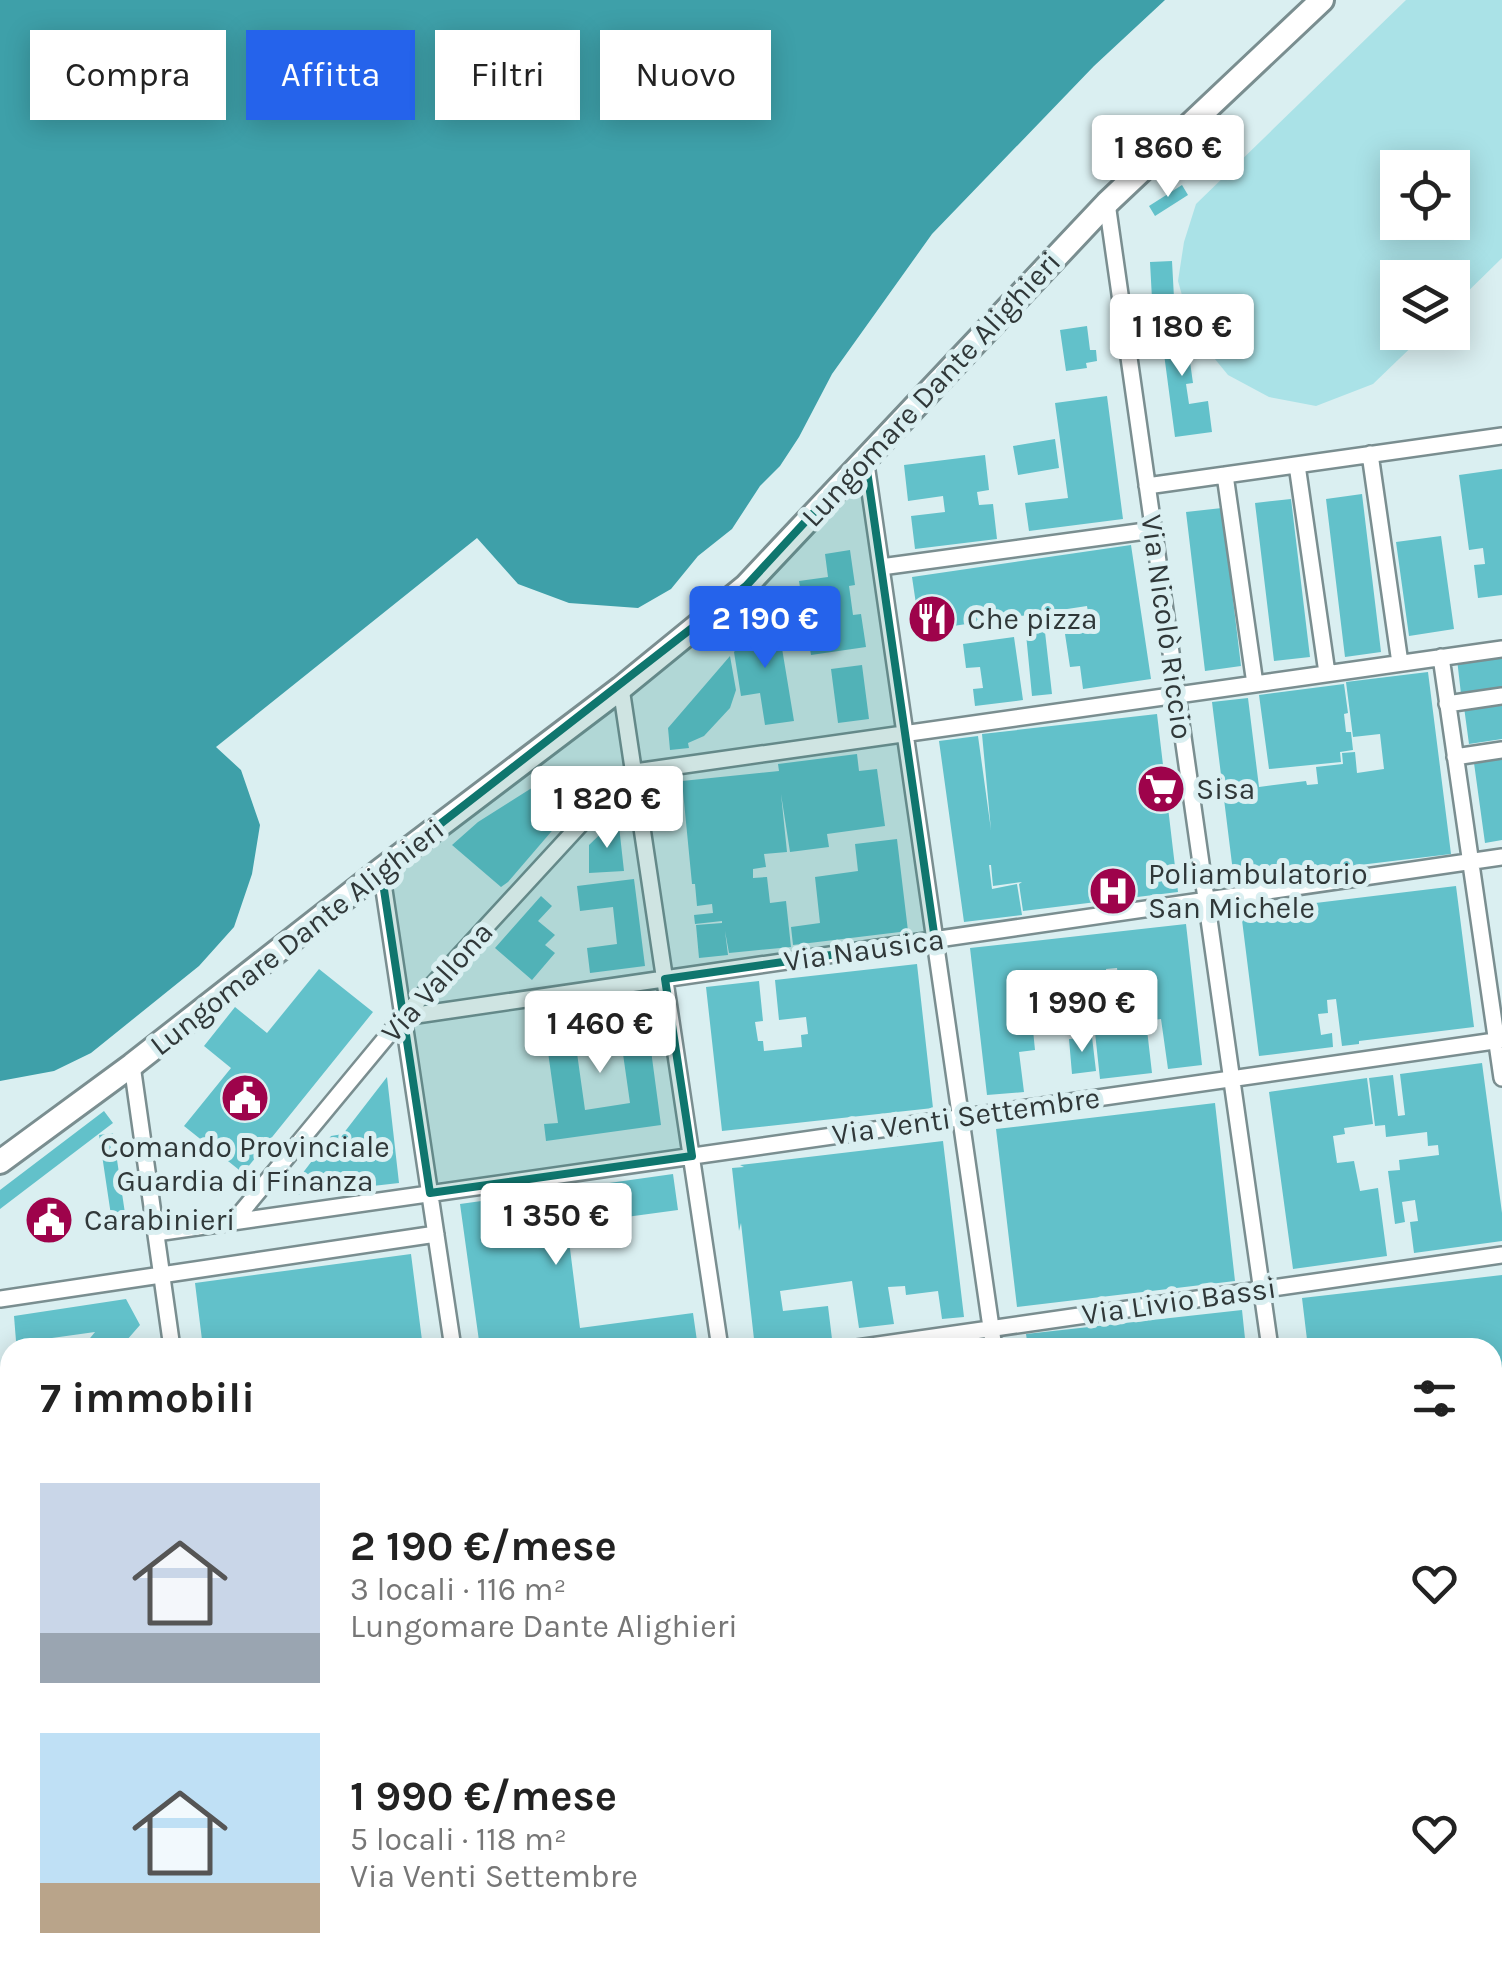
<!DOCTYPE html>
<html lang="it">
<meta charset="utf-8">
<style>
body{margin:0;font-family:Karla,sans-serif;background:#f6f6f6;color:#222;height:100vh;display:flex;flex-direction:column;font-size:38px;white-space:nowrap}
*{box-sizing:border-box;margin:0}
p{font-size:32px;color:#767676}
.icon{flex:none;width:55px;height:55px;fill:none;stroke:currentColor;stroke-width:2;stroke-linecap:round;stroke-linejoin:round}
.map{position:relative;flex:1;overflow:hidden}
.drawer{position:absolute;left:0px;top:1338px;width:1502px;height:642px;display:flex;flex-direction:column;background:#fff;border-radius:30px 30px 0 0;box-shadow:0 5px 25px #0003}
.drawer>*{flex:none}
.banner{position:absolute;left:30px;top:30px;width:1000px;height:90px;display:flex;gap:20px}
.tools{position:absolute;left:1380px;top:150px;display:grid;gap:20px}
.tools a{display:grid;place-items:center;width:90px;height:90px;border-radius:0px;background:#fff;box-shadow:0 5px 25px #0003;font-size:50px}
.price{position:absolute;translate:-50% -85px;padding:0 22px;border-radius:10px;background:#fff;color:#222;font-size:32px;line-height:65px;filter:drop-shadow(0 2px 5px #0008)}
.price::after{content:'';position:absolute;left:50%;top:60px;width:30px;height:22px;margin-left:-15px;background:inherit;clip-path:polygon(0 0,100% 0,50% 100%)}
.price.active{background:#2563eb;color:#fff}
ul{padding:0;list-style:none}
li{display:flex;align-items:center;gap:30px;height:250px;padding:0 40px}
li span{display:grid;place-items:center;flex:none;width:280px;height:200px;border-radius:0px;color:#555}
li>.icon{margin-inline-start:auto}
span .icon{width:120px;height:120px;fill:#fffc;stroke-width:1}
li b{font-size:42px}
h2{display:flex;justify-content:space-between;align-items:center;height:120px;padding:0 40px;font-size:42px}
.chip{padding:0 35px;border-radius:0px;background:#fff;box-shadow:0 5px 25px #0003;font-size:35px;line-height:90px}
.chip.active{background:#2563eb;color:#fff}
.map>svg:first-child{display:block}
</style>
<div class="map">
<svg width="1502" height="1979" viewBox="0 0 1502 1979">
<rect width="100%" height="100%" fill="#daeff1"/>
<!-- built -->
<path fill="#c6e4e7" d="M1086 1970H1388L1389 1979H1023Z"/>
<!-- green -->
<path fill="#aae2e7" fill-rule="evenodd" d="M1406 0H1502V258L1453 306 1452 278H1398V332L1426 333 1373 384 1316 406 1269 397 1228 375 1192 331 1178 281 1184 242 1196 204ZM1398 168H1452V222H1398Z"/>
<!-- water -->
<path fill="#3ea0a9" d="M0 0H1165L1094 66 932 234 832 374 799 437 780 466 760 486 732 529 698 556 671 589 638 608 569 603 518 584 477 538 216 747 241 770 260 825 252 874 234 927 199 966 91 1053 54 1071 0 1081Z"/>
<!-- building -->
<path fill="#62c1ca" fill-rule="evenodd" d="M1182 185 1188 195 1155 216 1149 206Z
M1172 261 1174 298 1152 299 1150 262Z
M1183 313 1193 383 1186 384 1189 404 1208 401 1212 432 1175 437 1159 316Z
M1087 326 1090 350H1096L1097 361 1086 363 1087 368 1066 371 1060 330Z
M1107 396 1123 519 1029 531 1025 503 1068 498 1055 403Z
M1055 439 1059 468 1018 475 1013 446Z
M985 455 989 490 977 492 979 505 993 504 997 539 915 549 911 516 945 512 943 496 908 501 904 465Z
M1502 469V595L1478 598 1474 565 1485 564 1483 548 1469 550 1459 475Z
M1362 494 1381 652 1345 657 1326 499Z
M1291 499 1310 657 1274 661 1255 503Z
M1222 508 1241 666 1205 671 1186 512Z
M1441 536 1454 629 1409 636 1396 542Z
M1131 545 1151 679 1083 689 1080 666 1070 667 1065 634 1091 630 1087 606 920 631 912 577Z
M850 550 855 585 849 586 853 615 861 614 866 647 811 655 799 581 828 577 825 554Z
M775 606 794 721 765 725 760 693 741 696 734 652Z
M1045 632 1052 694 1032 696 1026 634Z
M1014 637 1023 700 975 706 973 689 983 688 980 667 966 668 963 644Z
M1502 653V688L1461 694 1457 659Z
M730 656 736 690 730 708 704 736 688 743 689 748 670 750 668 728Z
M862 665 869 719 838 723 831 669Z
M1428 672 1451 854 1234 880 1212 702 1248 698 1259 787 1306 781 1307 785 1318 784 1316 767 1343 764 1342 753 1355 752 1357 773 1384 769 1380 734 1353 737 1346 682Z
M1344 684 1348 713 1344 714 1346 732H1351L1353 750 1340 752 1341 762 1269 769 1259 695Z
M1502 702V739L1469 744 1464 707Z
M1157 714 1178 892 1023 911 1019 884 1022 882 993 886 991 865H989L992 889 1017 884 1022 915 964 922 939 741 978 736 991 830 982 734Z
M857 754 859 771 877 769 885 826 827 834 829 847 790 852 781 794 787 852 764 854 766 867 753 869V878L767 877 770 903 786 901 791 947 729 953 725 931 728 955 699 958 696 925 722 923V921L695 924 694 915 713 913 712 904 697 906 695 884H692L682 781 779 771 778 764Z
M1502 759V840L1485 843 1474 763Z
M546 779 575 804 508 882 501 887 452 845 478 822Z
M618 817 624 871 589 873V845Z
M897 839 908 931 793 945 791 927 820 923 815 877 858 871 855 844Z
M634 879 645 966 590 973 587 948 617 944 613 907 580 911 577 886Z
M1456 886 1474 1027 1359 1041V1044L1342 1046 1336 999 1327 1000 1328 1013 1318 1014 1321 1035 1332 1033 1333 1047 1259 1056 1241 912Z
M541 896 552 906 538 921 555 935 545 945 555 953 532 980 495 948Z
M1186 924 1202 1065 1168 1069 1161 1019 1146 1021 1152 1073 1100 1079 1094 1023 1113 1021 1112 1012 1122 1011 1117 968 1106 969 1107 981 1045 988 1050 1028 1033 1030 1035 1050 1019 1052 1024 1092 987 1095 970 948Z
M917 964 933 1108 722 1131 706 987 759 981 763 1021 755 1022 758 1041H763L764 1051 802 1047 801 1035 808 1034 806 1017 779 1020 775 980Z
M319 969 373 1012 243 1173 184 1126 231 1068 204 1046 235 1007 267 1033Z
M646 1013 661 1125 546 1141 544 1124 558 1123 547 1045 532 1047 529 1028ZM622 1047 630 1103 585 1110 577 1053Z
M1092 1037 1096 1071 1072 1074 1069 1039Z
M1482 1063 1502 1213V1241L1414 1253 1410 1222 1418 1221 1415 1200 1402 1202 1405 1222 1395 1224 1388 1171 1400 1170 1399 1160 1439 1155 1438 1145 1428 1146 1427 1132 1386 1137 1385 1125 1375 1126 1369 1078 1393 1075 1398 1116 1405 1115 1400 1074Z
M387 1077 399 1183 293 1195 292 1187 331 1136 343 1134Z
M1367 1078 1373 1124 1344 1128 1345 1134 1333 1136 1337 1163 1354 1161 1360 1191 1378 1188 1387 1256 1293 1269 1269 1092Z
M1215 1103 1235 1281 1017 1307 996 1129Z
M104 1111 113 1123 0 1209V1190Z
M113 1133 126 1220 112 1222 99 1135Z
M943 1141 964 1317 942 1319 938 1291 906 1295 905 1286 888 1287 894 1324 859 1328 852 1281 780 1291 783 1311 828 1306 832 1339 755 1348 741 1223 739 1231 732 1168 744 1167 740 1165Z
M673 1174 678 1210 567 1225 580 1328 693 1313 698 1348H480L460 1204Z
M411 1254 423 1348H203L195 1283Z
M1502 1275V1537L1492 1538V1348H1308L1302 1298Z
M126 1299 140 1325 120 1348H82L95 1332 52 1338V1345L40 1346V1338L16 1341 14 1316Z
M1242 1310 1246 1348H1028L1026 1334Z
M10 1419V1450L0 1452V1428L5 1427Z
M10 1486V1592L0 1593V1487Z
M1502 1620V1684L1492 1686V1622Z
M10 1626V1747L0 1748V1627Z
M1502 1777V1885L1492 1886V1778Z
M10 1834V1909H8L0 1835Z
M179 1970H236L237 1979H124V1977Z
M293 1970H343L344 1979H294Z
M357 1970H513L514 1979H346V1977L358 1975Z
M566 1970H653L654 1979H567Z
M658 1970H678V1979H659Z
M679 1970H734L735 1979H680Z
M752 1970H787L788 1979H753Z
M838 1970H937V1973L880 1979H839Z
M1086 1970H1289V1972L1249 1979H1069L1068 1972Z
M1330 1970H1351V1976L1331 1979Z"/>
<g fill="none" stroke-linecap="round" stroke-linejoin="round">
<!-- street casing -->
<g stroke="#7a8e90" stroke-width="20">
<path id="street" d="M1107 203 1270 1348
M1370 454 1400 663
M865 457 994 1348
M1297 465 1327 673
M1225 475 1255 684
M1147 486 1502 436
M881 567 1153 530
M1441 657 1502 1078
M621 688 720 1348
M1447 704 1502 696
M1455 757 1502 750
M381 870 453 1348
M403 1017 1502 857
M132 1065 172 1348
M234 1221 403 1017 612 790 635 772 1502 649
M156 1233 1502 1040
M0 1299 436 1234
M857 1348 1502 1255
M0 1471 10 1469
M0 1608 10 1607
M1492 1759 1502 1758
M1492 1898 1502 1897
M259 1970 261 1979
M540 1970 541 1979
M810 1970 811 1979
M0 1971 10 1970
M927 1979 991 1970"/>
</g>
<!-- secondary casing -->
<g stroke="#7a8e90" stroke-width="28">
<path id="secondary" d="M0 1162 132 1065 381 870 621 688 746 586 1107 203 1322 0
M1492 1560 1502 1559
M1492 1600 1502 1598
M0 1775 10 1773
M0 1814 10 1813"/>
</g>
<!-- street -->
<use href="#street" stroke="#fff" stroke-width="15"/>
<!-- secondary -->
<use href="#secondary" stroke="#fff" stroke-width="22"/>
</g>
<!-- marked area -->
<path fill="#0f766e" fill-opacity="0.2" stroke="#0f766e" stroke-width="8" stroke-linejoin="round" d="M865 457 935 940 665 979 692 1156 430 1193 381 870 746 586Z"/>
<!-- icons -->
<defs>
<g id="restaurant-disc" transform="scale(2.5)"><circle r="9.5" fill="#9e034b" stroke="#daeff1"/><path d="M-5-6h1v4h1v-4h1v4h1v-4h1v5L-1.5 .5V6h-2V.5L-5-1ZM5-6V6H3V1.5H1.5Q1.5-4 5-6Z" fill="#fff"/></g>
<g id="supermarket-disc" transform="scale(2.5)"><circle r="9.5" fill="#9e034b" stroke="#daeff1"/><path d="M-6-5.5h2.5l.6 2H6L4.5 2H-2.5L-4.4-4H-6ZM-1.5 3.2a1.3 1.3 0 1 0 .1 0ZM3 3.2a1.3 1.3 0 1 0 .1 0Z" fill="#fff"/></g>
<g id="hospital-disc" transform="scale(2.5)"><circle r="9.5" fill="#9e034b" stroke="#daeff1"/><path d="M-5-5h3v3.5h4V-5h3V5h-3V1.5h-4V5h-3Z" fill="#fff"/></g>
<g id="civic-disc" transform="scale(2.5)"><circle r="9.5" fill="#9e034b" stroke="#daeff1"/><path d="M-.6-6.5H3V-4.5H.6V-3L4-1V1h2V6H-6V1h2V-1L-.6-3ZM-1.2 2.5V6h2.4V2.5Z" fill="#fff"/></g>
</defs>
<g fill-rule="evenodd">
<use href="#restaurant-disc" x="932" y="619"/>
<use href="#supermarket-disc" x="1161" y="789"/>
<use href="#hospital-disc" x="1113" y="891"/>
<use href="#civic-disc" x="245" y="1098"/>
<use href="#civic-disc" x="49" y="1220"/>
</g>
<g text-anchor="middle" stroke-width="10" stroke-linejoin="round" paint-order="stroke">
<!-- street labels -->
<g font-size="30" fill="#303839" stroke="#daeff1">
<text transform="translate(931 389) rotate(-47)" y="10">Lungomare Dante Alighieri</text>
<text transform="translate(1167 627) rotate(82)" y="10">Via Nicolò Riccio</text>
<text transform="translate(297 937) rotate(-38)" y="10">Lungomare Dante Alighieri</text>
<text transform="translate(864 950) rotate(-8)" y="10">Via Nausica</text>
<text transform="translate(437 982) rotate(-48)" y="10">Via Vallona</text>
<text transform="translate(966 1116) rotate(-8)" y="10">Via Venti Settembre</text>
<text transform="translate(1179 1301) rotate(-8)" y="10">Via Livio Bassi</text>
</g>
<!-- poi labels -->
<g font-size="30" fill="#303839" stroke="#daeff1" text-anchor="start">
<text x="967" y="629">Che pizza</text>
<text x="1196" y="799">Sisa</text>
<text x="1148" y="884">Poliambulatorio<tspan x="1148" dy="34">San Michele</tspan></text>
<text x="245" y="1157" text-anchor="middle">Comando Provinciale<tspan x="245" dy="34">Guardia di Finanza</tspan></text>
<text x="84" y="1230">Carabinieri</text>
</g>
</g>
</svg>
<div class="tools">
<a><svg class="icon" aria-label="locate" viewBox="0 0 24 24"><circle cx="12" cy="12" r="6"/><path d="M12 2v4M12 18v4M2 12h4M18 12h4"/></svg></a>
<a><svg class="icon" aria-label="layers" viewBox="0 0 24 24"><path d="M12 4l9 5-9 5-9-5zM3 14l9 5 9-5"/></svg></a>
</div>
<b class="price" style="left:1168px;top:200px">1 860 €</b>
<b class="price" style="left:1182px;top:379px">1 180 €</b>
<b class="price active" style="left:765px;top:671px">2 190 €</b>
<b class="price" style="left:607px;top:851px">1 820 €</b>
<b class="price" style="left:1082px;top:1055px">1 990 €</b>
<b class="price" style="left:600px;top:1076px">1 460 €</b>
<b class="price" style="left:556px;top:1268px">1 350 €</b>
<div class="banner">
<a class="chip">Compra</a>
<a class="chip active">Affitta</a>
<a class="chip">Filtri</a>
<a class="chip">Nuovo</a>
</div>
<section class="drawer">
<h2>7 immobili<svg class="icon" aria-label="filters" viewBox="0 0 24 24"><path d="M4 7h16M4 17h16"/><circle cx="9" cy="7" r="2"/><circle cx="15" cy="17" r="2"/></svg></h2>
<ul>
<li><span style="background:linear-gradient(#c9d6e8 75%,#9aa5b1 0)"><svg class="icon" aria-label="home" viewBox="0 0 24 24"><path d="M3 11l9-7 9 7M6 9v11h12V9"/></svg></span><div><b>2 190 €/mese</b><p>3 locali · 116 m²</p><p>Lungomare Dante Alighieri</p></div><svg class="icon" aria-label="heart" viewBox="0 0 24 24"><path d="M12 20l-8-8c-3-5 5-10 8-4 3-6 11-1 8 4z"/></svg></li>
<li><span style="background:linear-gradient(#bfe0f5 75%,#b9a48a 0)"><svg class="icon" aria-label="home" viewBox="0 0 24 24"><path d="M3 11l9-7 9 7M6 9v11h12V9"/></svg></span><div><b>1 990 €/mese</b><p>5 locali · 118 m²</p><p>Via Venti Settembre</p></div><svg class="icon" aria-label="heart" viewBox="0 0 24 24"><path d="M12 20l-8-8c-3-5 5-10 8-4 3-6 11-1 8 4z"/></svg></li>
</ul>
</section>
</div>
